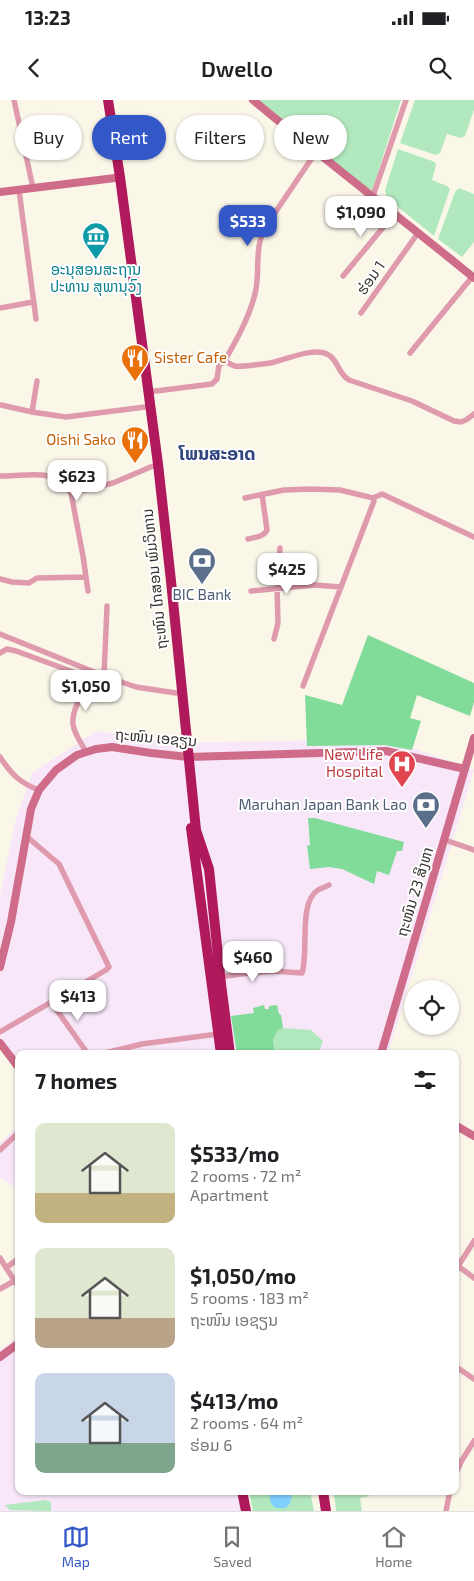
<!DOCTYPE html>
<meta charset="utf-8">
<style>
body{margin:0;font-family:"Exo 2","Noto Sans Lao",sans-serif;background:#f6f6f6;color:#202124;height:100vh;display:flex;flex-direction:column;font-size:19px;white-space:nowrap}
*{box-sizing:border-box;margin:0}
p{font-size:16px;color:#757577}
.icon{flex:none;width:28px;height:28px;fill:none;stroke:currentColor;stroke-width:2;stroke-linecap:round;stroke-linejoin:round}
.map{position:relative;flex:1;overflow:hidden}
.panel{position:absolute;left:15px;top:950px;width:444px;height:445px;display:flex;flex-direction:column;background:#fff;border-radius:10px;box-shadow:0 1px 4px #0004}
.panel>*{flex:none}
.guide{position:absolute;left:15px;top:15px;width:445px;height:45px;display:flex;gap:10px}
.buttons{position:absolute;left:404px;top:880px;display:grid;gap:10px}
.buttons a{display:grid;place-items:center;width:55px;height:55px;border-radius:50%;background:#fff;box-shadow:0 1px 4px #0004;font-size:25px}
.price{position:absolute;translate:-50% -42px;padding:0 11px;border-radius:10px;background:#fff;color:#222;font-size:16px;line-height:32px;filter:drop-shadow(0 1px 2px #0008)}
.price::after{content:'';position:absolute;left:50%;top:30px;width:15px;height:11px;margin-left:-8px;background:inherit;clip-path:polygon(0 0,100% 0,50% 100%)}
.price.on{background:#3457c7;color:#fff}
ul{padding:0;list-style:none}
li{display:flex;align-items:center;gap:15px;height:125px;padding:0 20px}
li span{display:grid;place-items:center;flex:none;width:140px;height:100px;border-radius:10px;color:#555}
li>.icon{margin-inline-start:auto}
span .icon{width:60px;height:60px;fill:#fffc;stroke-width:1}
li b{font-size:21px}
h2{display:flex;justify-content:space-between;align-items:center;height:60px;padding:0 20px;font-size:21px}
.chip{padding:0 18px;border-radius:22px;background:#fff;box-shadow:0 1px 4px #0004;font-size:18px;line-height:45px}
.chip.on{background:#3457c7;color:#fff}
.status{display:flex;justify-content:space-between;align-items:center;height:35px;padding:0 25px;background:#fff;direction:ltr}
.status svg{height:14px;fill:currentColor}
header{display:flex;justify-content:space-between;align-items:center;height:65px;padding:0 20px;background:#fff;font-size:22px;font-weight:600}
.menu{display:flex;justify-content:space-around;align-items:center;height:70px;border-top:1px solid #e0e0e0;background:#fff;font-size:14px;color:#757577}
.menu a{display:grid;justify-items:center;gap:2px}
.menu .on{color:#3457c7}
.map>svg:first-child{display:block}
</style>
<div class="status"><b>13:23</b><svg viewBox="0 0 49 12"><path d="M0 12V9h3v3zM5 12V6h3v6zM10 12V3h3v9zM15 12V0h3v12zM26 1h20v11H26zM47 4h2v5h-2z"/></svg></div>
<header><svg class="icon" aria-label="back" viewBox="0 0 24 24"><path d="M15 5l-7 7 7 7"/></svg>Dwello<svg class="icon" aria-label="search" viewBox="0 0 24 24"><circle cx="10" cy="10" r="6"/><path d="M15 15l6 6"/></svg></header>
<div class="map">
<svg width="474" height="1411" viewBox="0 0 474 1411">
<rect width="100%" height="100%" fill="#faf7e9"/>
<!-- commercial -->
<path fill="#f7e7f9" d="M97 631 173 643 388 639 474 670 388 954H19V971L0 945V795L16 719 32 673Z
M19 1025V1091L0 1077V1043Z
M19 1237V1391H239L244 1411H0V1250Z"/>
<!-- green -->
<path fill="#b1e8bd" d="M259 0H401L372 91 316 49Z
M415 0H474V10L465 36 461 38 447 34 440 53 436 55 400 43Z
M398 49 435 62 436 65 432 80 447 86 450 89 434 136 387 98 385 90Z
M459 88 474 94V142L462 157 438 139 455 92Z
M283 928 311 930 323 941 319 952 275 954 273 940 278 930Z
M249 1391H310L314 1411H253Z
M347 1391H368L369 1396 360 1398 362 1411H336L334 1394Z
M45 1400 51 1402V1411L10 1410 5 1405Z"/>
<!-- forest -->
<path fill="#81db99" d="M368 535 474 583V602L470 616 417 595 410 618 421 621 412 650 384 645 307 646 305 595 342 605Z
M308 718H315L404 742 402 751H397L389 775 377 771 374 784 342 769 329 767 310 769 307 746 310 745Z
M264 905 265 909H269V906L277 905 279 914 281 915 283 928 278 930 273 940 275 954H237L231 916 254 913 253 908Z"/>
<!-- water -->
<path fill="#80cffd" d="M271 1391H290C293 1398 291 1404 285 1408H276C270 1404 268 1398 271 1391Z"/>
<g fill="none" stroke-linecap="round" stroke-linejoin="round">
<!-- street -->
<path stroke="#df9bad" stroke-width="5.5" d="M14 0 33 88
M19 90 36 219
M373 96 406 0
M343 176 395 113
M0 208 33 202
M361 213 418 133
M410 253 472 177
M224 262C230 262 230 265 235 266 240 267 264 264 270 263 285 260 313 247 327 254 338 259 338 274 349 280L412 301 454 321 461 322 466 320 474 314
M148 292 212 284 217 279 219 265 224 262C236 241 249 218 255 194 261 170 253 149 266 126L316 52
M1 305 32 312 66 317 145 307
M32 312 37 281
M0 376C27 377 54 366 71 393L113 383 153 366
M71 393 83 456 88 491
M245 398 284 390 311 389 340 390 373 398 382 394 474 437
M248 439C255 437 264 437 267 430L262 394
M0 479 12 482 29 483 37 478 86 477
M251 491 315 485 341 487
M0 534 104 576 136 587 176 593
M274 539 278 523 277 487 280 448
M0 553 7 549 16 551 90 578
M104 576 107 506
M303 586 374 401 373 398
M86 652C82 644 74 634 73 624 71 611 85 588 91 576
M0 657C11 674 20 683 39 690
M445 740 474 750
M220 877 240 874 272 871 302 873C309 852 298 802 318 790 321 788 326 787 329 785
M51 902 88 954
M0 932 106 870 109 867 59 764 26 736
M101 954 142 944 218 934
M0 1050 19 1032
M0 1158 19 1188
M458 1166 474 1178
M6 1168 19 1158
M455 1171 474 1141
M0 1189 14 1181
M455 1266 474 1279
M455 1375 462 1360 474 1341
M446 1411 450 1391"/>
<!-- secondary -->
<path stroke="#ce6c8a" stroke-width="8" d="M253 0C326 61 401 118 474 178
M0 92 115 78
M0 867 11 822 31 709 39 690 56 670 77 655 96 649 112 647 151 653 188 657 386 651 465 669
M0 943 19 968
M381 954 474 638
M455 1025 474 1036
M0 1257 19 1243"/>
<!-- highway -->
<path stroke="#b0195b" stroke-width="10" d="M108 0 120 77 158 364 171 481 196 730 209 769 221 884 230 954
M191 728 221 954
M242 1391 246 1411
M323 1391 326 1411"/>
</g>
<!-- icons -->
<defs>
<g id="museum-pin" transform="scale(1.4375)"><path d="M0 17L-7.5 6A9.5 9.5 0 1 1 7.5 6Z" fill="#0f9aa8" stroke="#fff"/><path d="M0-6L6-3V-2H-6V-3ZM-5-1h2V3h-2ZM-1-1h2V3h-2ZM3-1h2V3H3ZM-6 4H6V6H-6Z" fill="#fff"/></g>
<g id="restaurant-pin" transform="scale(1.4375)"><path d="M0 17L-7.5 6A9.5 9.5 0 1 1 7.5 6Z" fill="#e8710a" stroke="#fff"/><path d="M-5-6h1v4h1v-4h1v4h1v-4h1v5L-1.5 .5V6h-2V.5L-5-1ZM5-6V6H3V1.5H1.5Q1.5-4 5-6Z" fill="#fff"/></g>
<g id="bank-pin" transform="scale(1.4375)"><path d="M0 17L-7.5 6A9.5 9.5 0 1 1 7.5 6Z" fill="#5c6f8a" stroke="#fff"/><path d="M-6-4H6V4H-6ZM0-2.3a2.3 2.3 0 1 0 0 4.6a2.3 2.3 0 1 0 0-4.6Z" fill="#fff"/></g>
<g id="hospital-pin" transform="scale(1.4375)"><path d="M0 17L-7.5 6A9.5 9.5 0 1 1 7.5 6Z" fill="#e0444e" stroke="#fff"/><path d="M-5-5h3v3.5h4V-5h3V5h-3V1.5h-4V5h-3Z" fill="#fff"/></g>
</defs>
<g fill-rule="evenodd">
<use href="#museum-pin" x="96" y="136"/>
<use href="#restaurant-pin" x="135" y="258"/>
<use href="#restaurant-pin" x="135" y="340"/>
<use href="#bank-pin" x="202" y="461"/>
<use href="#hospital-pin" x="402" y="664"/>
<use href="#bank-pin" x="426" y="705"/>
</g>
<g text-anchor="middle" stroke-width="4" stroke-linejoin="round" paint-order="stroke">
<!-- culture labels -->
<g font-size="15" fill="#0d838f" stroke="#fff">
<text x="96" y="175">ອະນຸສອນສະຖານ<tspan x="96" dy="17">ປະທານ ສຸພານຸວົງ</tspan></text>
</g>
<!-- street labels -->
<g font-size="15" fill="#36342f" stroke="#fff">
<text transform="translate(371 178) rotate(-55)" y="5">ຮ່ອມ 1</text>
<text transform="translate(155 479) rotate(-96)" y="5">ຖະໜົນ ໄກສອນ ພົມວິຫານ</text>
<text transform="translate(156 638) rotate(5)" y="5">ຖະໜົນ ເອຊຽນ</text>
<text transform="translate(415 792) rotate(-73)" y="5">ຖະໜົນ 23 ສິງຫາ</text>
</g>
<!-- food labels -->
<g font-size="15" fill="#c56008" stroke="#fff" text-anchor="start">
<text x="154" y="263">Sister Cafe</text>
<text x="116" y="345" text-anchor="end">Oishi Sako</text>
</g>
<!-- service labels -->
<g font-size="15" fill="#4e5e75" stroke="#fff">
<text x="202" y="500">BIC Bank</text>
<text x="407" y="710" text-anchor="end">Maruhan Japan Bank Lao</text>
</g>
<!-- health labels -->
<g font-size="15" fill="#be3a42" stroke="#fff" text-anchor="end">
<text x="383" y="660">New Life<tspan x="383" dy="17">Hospital</tspan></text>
</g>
<!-- quarter labels -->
<g font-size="18" font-weight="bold" fill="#31467f" stroke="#fff">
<text x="217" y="360">ໂພນສະອາດ</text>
</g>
</g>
</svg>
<div class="buttons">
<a><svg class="icon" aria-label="locate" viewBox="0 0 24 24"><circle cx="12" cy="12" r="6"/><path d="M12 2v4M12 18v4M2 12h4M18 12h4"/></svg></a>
</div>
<b class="price" style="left:361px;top:138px">$1,090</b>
<b class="price on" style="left:248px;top:147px">$533</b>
<b class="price" style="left:77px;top:402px">$623</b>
<b class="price" style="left:287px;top:495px">$425</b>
<b class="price" style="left:86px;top:612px">$1,050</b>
<b class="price" style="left:253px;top:883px">$460</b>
<b class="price" style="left:78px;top:922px">$413</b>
<div class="guide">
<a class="chip">Buy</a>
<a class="chip on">Rent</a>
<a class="chip">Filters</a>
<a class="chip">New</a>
</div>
<section class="panel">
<h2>7 homes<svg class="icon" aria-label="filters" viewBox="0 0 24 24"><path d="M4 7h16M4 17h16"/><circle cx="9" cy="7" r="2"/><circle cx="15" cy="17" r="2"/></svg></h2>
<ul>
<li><span style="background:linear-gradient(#dfe7d0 70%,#c2b280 0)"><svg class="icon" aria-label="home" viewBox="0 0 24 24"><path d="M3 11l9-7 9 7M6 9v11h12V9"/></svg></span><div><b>$533/mo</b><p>2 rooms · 72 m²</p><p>Apartment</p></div></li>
<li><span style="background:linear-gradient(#dfe7d0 70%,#b9a48a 0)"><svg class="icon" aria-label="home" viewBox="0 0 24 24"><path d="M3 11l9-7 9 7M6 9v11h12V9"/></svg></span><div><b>$1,050/mo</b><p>5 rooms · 183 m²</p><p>ຖະໜົນ ເອຊຽນ</p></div></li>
<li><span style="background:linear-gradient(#c9d6e8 70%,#7fa58c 0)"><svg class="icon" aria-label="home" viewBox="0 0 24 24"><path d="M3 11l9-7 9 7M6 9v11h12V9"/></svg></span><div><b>$413/mo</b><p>2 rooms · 64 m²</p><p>ຮ່ອມ 6</p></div></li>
</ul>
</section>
</div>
<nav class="menu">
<a class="on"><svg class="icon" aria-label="map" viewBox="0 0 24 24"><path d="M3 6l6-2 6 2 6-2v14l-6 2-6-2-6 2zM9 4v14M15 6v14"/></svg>Map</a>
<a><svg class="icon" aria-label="saved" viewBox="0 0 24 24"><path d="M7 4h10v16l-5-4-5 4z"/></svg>Saved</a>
<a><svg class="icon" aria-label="home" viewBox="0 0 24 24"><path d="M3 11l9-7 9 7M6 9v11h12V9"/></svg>Home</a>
</nav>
